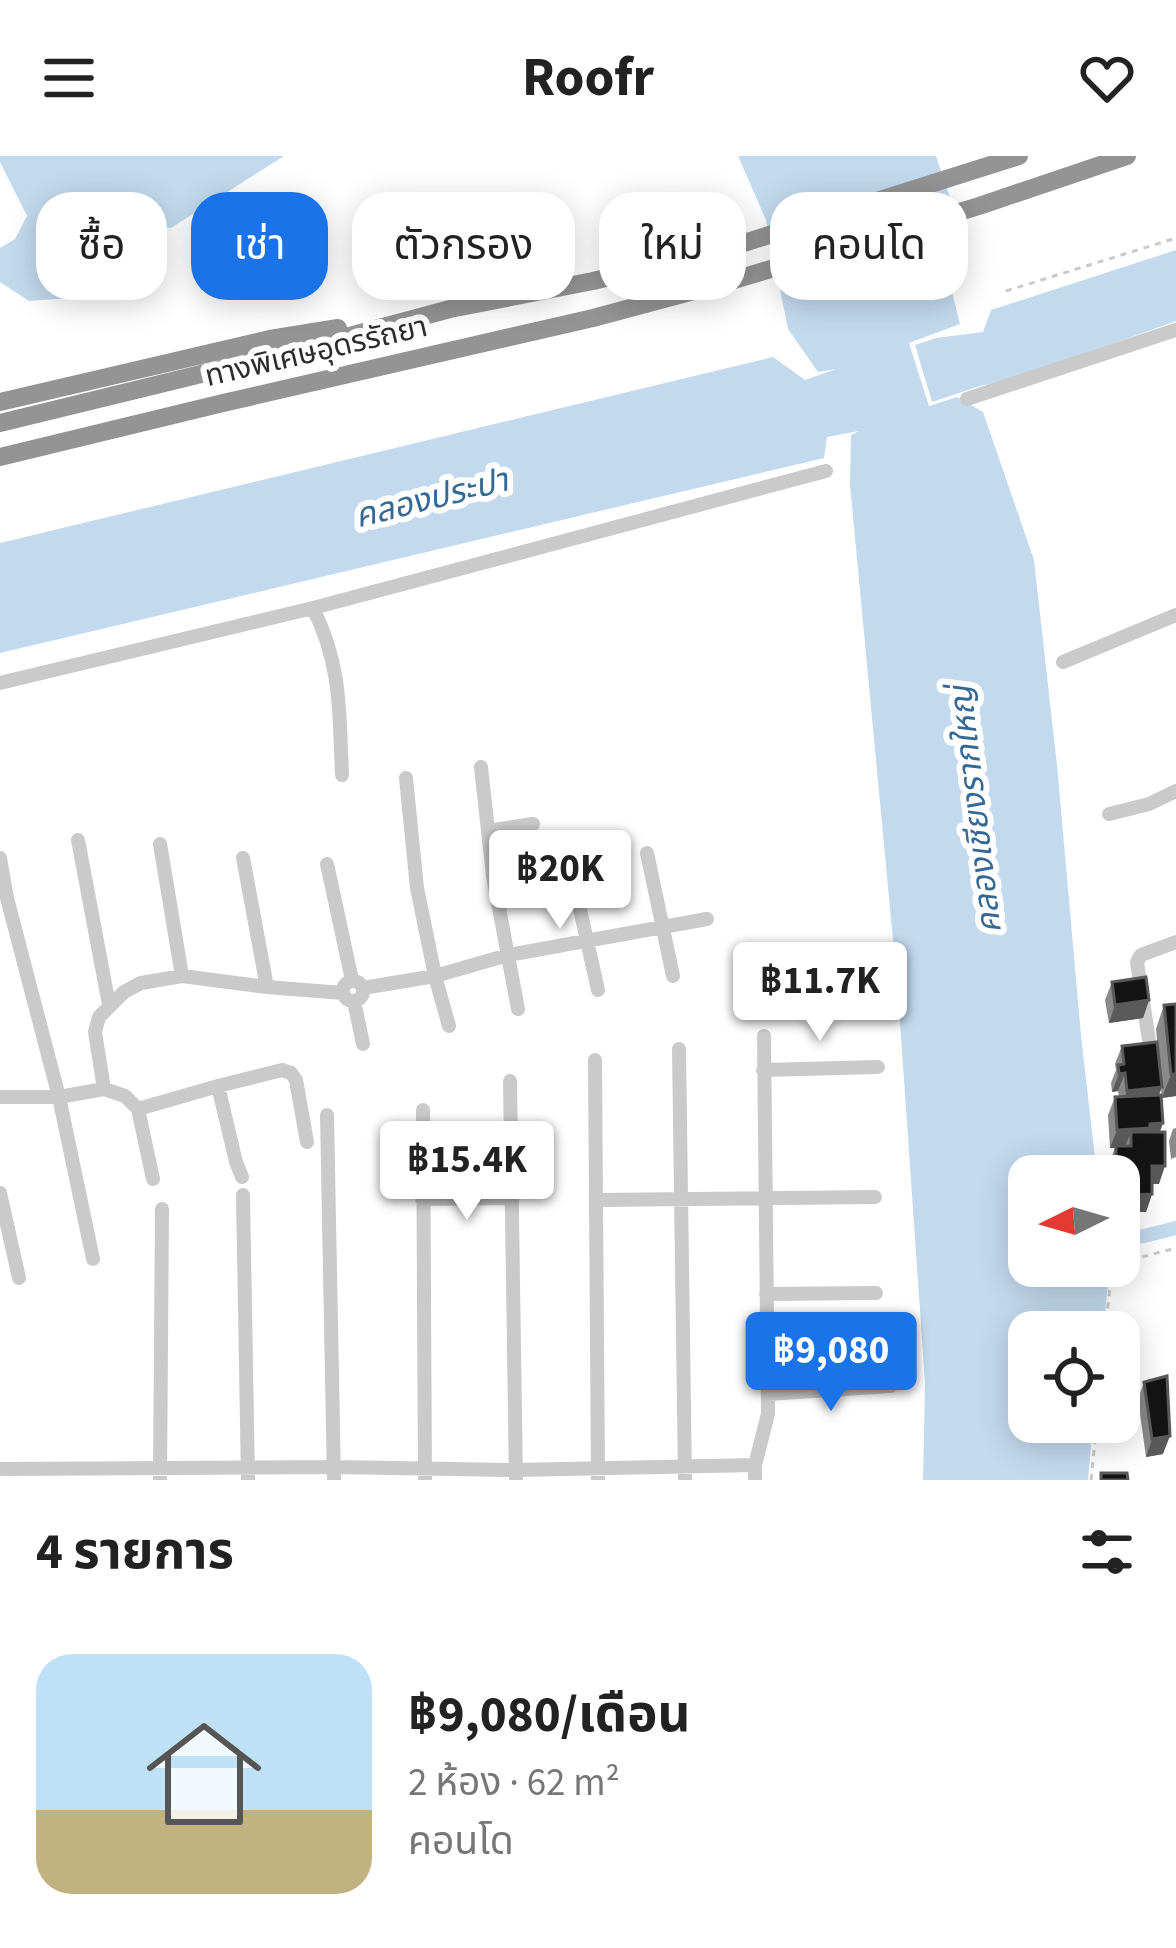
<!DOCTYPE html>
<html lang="th">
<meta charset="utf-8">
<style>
body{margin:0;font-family:"Source Sans 3","Noto Sans Thai",sans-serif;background:#f6f6f6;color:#222;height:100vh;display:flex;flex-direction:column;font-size:45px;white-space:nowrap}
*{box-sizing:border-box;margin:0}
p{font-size:39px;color:#767676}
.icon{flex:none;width:66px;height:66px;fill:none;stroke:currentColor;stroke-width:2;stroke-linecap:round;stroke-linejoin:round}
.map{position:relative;height:1324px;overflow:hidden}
.drawer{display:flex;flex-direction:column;background:#fff;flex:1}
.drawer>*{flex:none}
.hud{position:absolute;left:36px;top:36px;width:1104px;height:108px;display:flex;gap:24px}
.needle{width:78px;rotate:265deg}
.buttons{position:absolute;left:1008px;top:999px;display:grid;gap:24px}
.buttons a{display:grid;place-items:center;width:132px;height:132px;border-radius:24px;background:#fff;box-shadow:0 6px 30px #0003;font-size:60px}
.price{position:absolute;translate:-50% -102px;padding:0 27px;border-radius:12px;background:#fff;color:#222;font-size:39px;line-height:78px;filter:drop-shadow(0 3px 6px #0008)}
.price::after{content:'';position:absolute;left:50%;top:72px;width:36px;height:27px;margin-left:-18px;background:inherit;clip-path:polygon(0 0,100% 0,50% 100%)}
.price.selected{background:#1a73e8;color:#fff}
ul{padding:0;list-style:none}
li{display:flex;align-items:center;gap:36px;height:300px;padding:0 36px}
li span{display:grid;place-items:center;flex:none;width:336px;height:240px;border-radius:36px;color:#555}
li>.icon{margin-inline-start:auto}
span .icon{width:144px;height:144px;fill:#fffc;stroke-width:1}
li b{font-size:51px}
h2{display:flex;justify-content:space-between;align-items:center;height:144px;padding:0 36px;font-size:51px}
.pill{padding:0 42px;border-radius:36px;background:#fff;box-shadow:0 6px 30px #0003;font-size:42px;line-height:108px}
.pill.selected{background:#1a73e8;color:#fff}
header{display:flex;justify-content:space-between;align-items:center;height:156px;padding:0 36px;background:#fff;font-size:54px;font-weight:700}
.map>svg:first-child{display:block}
</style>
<header><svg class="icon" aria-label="menu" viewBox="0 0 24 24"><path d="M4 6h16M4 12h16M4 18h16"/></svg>Roofr<svg class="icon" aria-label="heart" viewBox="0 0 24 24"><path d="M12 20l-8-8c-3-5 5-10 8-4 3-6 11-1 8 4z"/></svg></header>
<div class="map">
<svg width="1176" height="1324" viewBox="0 0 1176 1324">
<rect width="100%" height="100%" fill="#fff"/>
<!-- water -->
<path fill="#c3daee" d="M0 0H284L171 72 144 70 99 99 70 142 29 145 0 126V92L15 83 27 60 0 6Z
M738 0H936L967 91 951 132 960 168 909 187 929 250 957 241 983 256 1034 404 1057 609 1081 879 1097 1020H1029V1110H1108L1109 1117 1103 1176H1029V1266H1093L1088 1324H923L925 1227 898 837 850 329 851 279 859 275 827 281 824 302 0 497V387L773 201 805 224 836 213 818 216 788 173 766 64Z
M1176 94V165L1000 228 983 229 932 246 915 189 936 182 983 176 991 154Z"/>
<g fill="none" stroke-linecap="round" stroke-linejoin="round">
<!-- canal -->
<path stroke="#c3daee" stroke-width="14" d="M1119 1082 1144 1080 1176 1072"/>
<!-- path -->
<path stroke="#cacaca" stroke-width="3" stroke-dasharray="6 6" stroke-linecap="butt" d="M1006 135 1176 82
M1119 1107 1176 1092
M1105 1176 1112 1113 1115 1110
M1091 1324 1097 1266"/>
<!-- minor -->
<path stroke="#cacaca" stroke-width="14" d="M967 243 1176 174
M313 452C342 511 339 555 342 619
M1063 506 1176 459
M0 527 313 452 826 315
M481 611 493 720 518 853
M406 622 417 732 435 820 449 870
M1109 658 1149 648 1176 635
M488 675 533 668
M78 684 109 849
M160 688 182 820
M647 697 673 820
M0 702 7 742 59 941 93 1103
M243 702 267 831
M327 708 352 824
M570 708 598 834
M343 835a10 10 0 1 1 20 0a10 10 0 1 1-20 0Z
M363 832 435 820 508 799 707 763
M354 845 363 888
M679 893 685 1324
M595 904 598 1324
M1152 904 1137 806 1141 799 1176 786
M763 914 878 911
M510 925 516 1324
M104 933 125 940 138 953 153 1023
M0 941H59L104 933 95 876 99 861 124 836 141 827 182 820 267 831 343 837
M138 953 218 930
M423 954 425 1324
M327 959 334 1324
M242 1021 236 1006 218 930 282 914 291 917 296 924 307 986
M0 1037 19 1122
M243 1039 248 1324
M422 1043 512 1042
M597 1044 875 1041
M766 1138 876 1137
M768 1238 891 1230
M0 1313 334 1311 516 1314 755 1309
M160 1324 162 1053
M755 1324V1309L768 1258 764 880"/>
<!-- highway -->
<path stroke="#949494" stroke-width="18" d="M0 246 270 183 338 172
M0 267 275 200 450 153 593 125 728 92 1019 0
M0 301 223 247 593 162 731 125 979 50 1127 0"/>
</g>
<!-- wall -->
<path fill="#8a8a8a" d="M1112 826 1149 844 1143 862 1109 867 1105 844Z
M1164 849 1176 940 1162 942 1161 932 1159 939V1028H1152V1038L1146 1056H1121V1024H1119V1020H1109V1008L1115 992H1110L1108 959 1115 941H1119L1118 935 1112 936 1111 927 1116 914 1115 908 1122 890 1159 906 1156 873Z
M1176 972V1001L1171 1003 1169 985 1173 973Z
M1144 1226 1163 1298 1146 1301 1138 1243Z"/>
<!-- shaded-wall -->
<path fill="#5a5a5a" d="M1149 844 1143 862 1109 867 1115 849Z
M1125 917 1118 935 1112 936 1119 918Z
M1171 918H1176V940L1162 942Z
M1162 931 1155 949 1120 953 1127 935Z
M1163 967 1157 985 1131 976 1125 991 1110 992 1117 974Z
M1116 1006H1127L1121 1024H1119V1020H1111Z
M1152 1010H1165L1159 1028H1145Z
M1152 1038 1146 1056H1121L1128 1039Z
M1170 1280 1163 1298 1146 1301 1152 1283Z"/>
<!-- building -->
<path fill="#141414" stroke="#5a5a5a" stroke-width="3" d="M1146 821 1149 844 1115 849 1112 826Z
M1176 848V918H1171L1164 849Z
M1157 886 1162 931 1127 935 1125 917 1119 918 1118 909 1124 908 1122 890Z
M1161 939 1163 967 1150 968V972L1117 974 1115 941Z
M1131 976H1165V1010H1152V1038L1128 1039 1127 1006H1116V990H1131Z
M1167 1220 1170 1280 1152 1283 1144 1226Z
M1101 1317H1127L1128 1324H1101Z"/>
<g text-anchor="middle" stroke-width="12" stroke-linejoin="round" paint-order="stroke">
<!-- street labels -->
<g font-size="30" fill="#2d2d2d" stroke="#fff">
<text transform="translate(316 195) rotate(-13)" y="10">ทางพิเศษอุดรรัถยา</text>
</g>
<!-- water labels -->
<g font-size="33" font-style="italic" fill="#356995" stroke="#fff">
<text transform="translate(431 341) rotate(-14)" y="12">คลองประปา</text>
<text transform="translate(974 654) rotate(-97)" y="12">คลองเชียงรากใหญ่</text>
</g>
</g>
</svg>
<div class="buttons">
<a><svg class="needle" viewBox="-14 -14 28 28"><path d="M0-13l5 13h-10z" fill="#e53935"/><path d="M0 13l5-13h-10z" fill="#767676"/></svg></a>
<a><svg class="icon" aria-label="locate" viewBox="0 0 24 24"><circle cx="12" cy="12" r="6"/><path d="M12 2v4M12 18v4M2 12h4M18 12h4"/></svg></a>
</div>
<b class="price" style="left:560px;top:776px">฿20K</b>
<b class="price" style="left:820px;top:888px">฿11.7K</b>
<b class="price" style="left:467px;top:1067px">฿15.4K</b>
<b class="price selected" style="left:831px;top:1258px">฿9,080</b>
<div class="hud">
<a class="pill">ซื้อ</a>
<a class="pill selected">เช่า</a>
<a class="pill">ตัวกรอง</a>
<a class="pill">ใหม่</a>
<a class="pill">คอนโด</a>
</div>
</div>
<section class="drawer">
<h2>4 รายการ<svg class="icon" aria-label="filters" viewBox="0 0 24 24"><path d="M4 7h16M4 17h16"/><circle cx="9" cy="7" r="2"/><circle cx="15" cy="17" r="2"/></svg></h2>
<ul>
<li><span style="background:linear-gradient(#bfe0f5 65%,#c2b280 0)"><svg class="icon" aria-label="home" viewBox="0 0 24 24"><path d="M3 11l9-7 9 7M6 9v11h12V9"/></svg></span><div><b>฿9,080/เดือน</b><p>2 ห้อง · 62 m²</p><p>คอนโด</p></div></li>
</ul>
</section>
